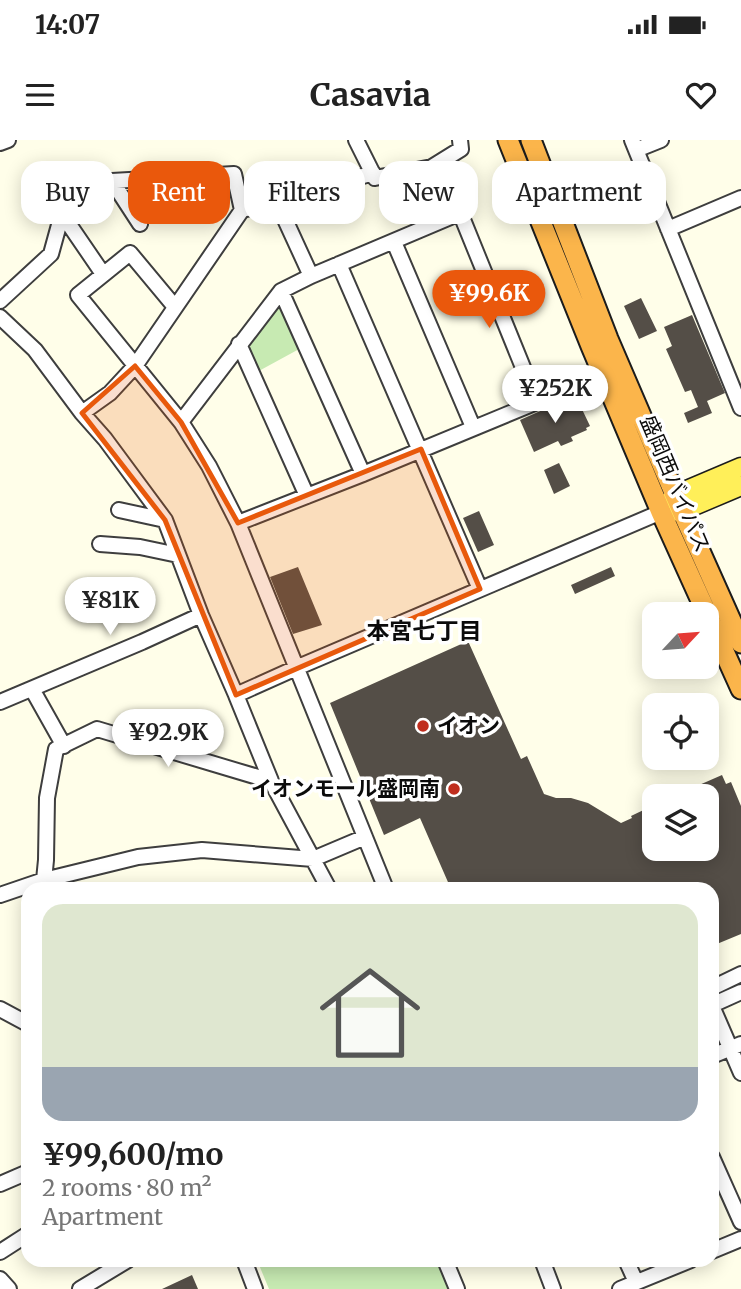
<!DOCTYPE html>
<meta charset="utf-8">
<style>
body{margin:0;font-family:Merriweather,"Noto Sans JP",serif;background:#f2f2f2;color:#222;height:100vh;display:flex;flex-direction:column;font-size:26px;white-space:nowrap}
*{box-sizing:border-box;margin:0}
p{font-size:23px;color:#767676}
.icon{flex:none;width:38px;height:38px;fill:none;stroke:currentColor;stroke-width:2;stroke-linecap:round;stroke-linejoin:round}
.map{position:relative;flex:1;overflow:hidden}
.drawer{position:absolute;left:21px;top:742px;width:698px;height:385px;display:flex;flex-direction:column;background:#fff;border-radius:21px;box-shadow:0 4px 18px #0003}
.drawer>*{flex:none}
.banner{position:absolute;left:21px;top:21px;width:700px;height:63px;display:flex;gap:14px}
.needle{width:46px;rotate:64deg}
.fabs{position:absolute;left:642px;top:462px;display:grid;gap:14px}
.fabs a{display:grid;place-items:center;width:77px;height:77px;border-radius:14px;background:#fff;box-shadow:0 4px 18px #0003;font-size:35px}
.price{position:absolute;translate:-50% -60px;padding:0 16px;border-radius:24px;background:#fff;color:#222;font-size:23px;line-height:46px;filter:drop-shadow(0 2px 4px #0008)}
.price::after{content:'';position:absolute;left:50%;top:42px;width:21px;height:16px;margin-left:-10px;background:inherit;clip-path:polygon(0 0,100% 0,50% 100%)}
.price.active{background:#ea580c;color:#fff}
ul{padding:0;list-style:none}
li{display:grid;align-content:center;gap:14px;height:371px;padding:0 21px}
li span{display:grid;place-items:center;height:217px;border-radius:21px;color:#555}
li>.icon{margin-inline-start:auto}
span .icon{width:126px;height:126px;fill:#fffc;stroke-width:1}
li b{font-size:30px}
.pill{padding:0 24px;border-radius:21px;background:#fff;box-shadow:0 4px 18px #0003;font-size:24px;line-height:63px}
.pill.active{background:#ea580c;color:#fff}
.status{display:flex;justify-content:space-between;align-items:center;height:49px;padding:0 35px;background:#fff;direction:ltr}
.status svg{height:19px;fill:currentColor}
header{display:flex;justify-content:space-between;align-items:center;height:91px;padding:0 21px;background:#fff;font-size:32px;font-weight:700}
.map>svg:first-child{display:block}
</style>
<div class="status"><b>14:07</b><svg viewBox="0 0 49 12"><path d="M0 12V9h3v3zM5 12V6h3v6zM10 12V3h3v9zM15 12V0h3v12zM26 1h20v11H26zM47 4h2v5h-2z"/></svg></div>
<header><svg class="icon" aria-label="menu" viewBox="0 0 24 24"><path d="M4 6h16M4 12h16M4 18h16"/></svg>Casavia<svg class="icon" aria-label="heart" viewBox="0 0 24 24"><path d="M12 20l-8-8c-3-5 5-10 8-4 3-6 11-1 8 4z"/></svg></header>
<div class="map">
<svg width="741" height="1149" viewBox="0 0 741 1149">
<rect width="100%" height="100%" fill="#fffee9"/>
<!-- green -->
<path fill="#c7eab2" d="M280 163 301 208 257 232 246 208Z
M257 1120H439L452 1149H269Z"/>
<!-- building -->
<path fill="#544e47" d="M641 158 657 191 639 199 624 166Z
M692 175 725 253 707 261 712 273 688 283 684 273 698 267 691 250 685 252 666 209 672 206 664 187Z
M572 257 576 267 580 265 590 286 586 288 587 290 571 297 573 301 561 306 558 301 534 312 520 280Z
M559 323 570 346 554 354 544 330Z
M479 371 494 405 478 412 463 378Z
M298 427 322 485 293 494 270 437Z
M611 427 615 436 575 454 571 445Z
M468 501 521 619 527 616 544 654 556 658H571L588 663 621 683 632 678 631 676 654 665V709H707V656H674L722 635 726 644 731 642 741 666V794L712 806V749H451L420 678 384 695 330 563Z
M192 1135 198 1149H162Z"/>
<g fill="none" stroke-linecap="round" stroke-linejoin="round">
<!-- minor casing -->
<g stroke="#3e3e3e" stroke-width="18">
<path id="minor" d="M356 0 375 38 432 27 461 9 460 0
M632 0 741 268
M0 3 8 0
M636 10 661 0
M112 41 140 84
M277 62 311 136
M62 74 103 134
M668 89 741 58
M394 102 473 287
M339 124 480 449
M281 151 363 334
M0 161 51 114 62 74 73 53 81 46 112 41 234 34 242 70
M175 167 130 113 78 155 181 282 209 326 238 383 386 749
M0 177 35 210 82 273 105 299 165 380 201 475 236 555 271 641 329 749
M239 204 307 356
M537 262 583 242
M82 273 110 253 135 226 242 70 277 62 373 33
M181 282 281 151 311 136 460 73
M119 370 165 380
M238 383 363 334 537 262 440 23
M100 404 140 407 178 415
M32 549 64 606
M236 555 296 528 661 372
M0 562 142 502 201 475
M44 740 46 720 47 658 56 609 97 589 271 641
M0 755 44 740 138 717 202 710 313 719 365 697
M712 848 741 834
M712 865 741 852
M712 866 741 933
M0 869 28 884
M712 916 741 904
M712 1017 741 1082
M0 1044 28 1032
M712 1111 741 1099
M0 1112 28 1094
M244 1120 255 1149
M445 1120 457 1149
M542 1120 553 1149
M626 1120 636 1142
M0 1139 9 1149
M80 1149 128 1120
M620 1149 691 1120"/>
</g>
<!-- major casing -->
<g stroke="#1c1c1c" stroke-width="21">
<path id="major" d="M667 364 675 355 741 327
M668 372 682 371 741 346"/>
</g>
<!-- highway casing -->
<g stroke="#1c1c1c" stroke-width="23">
<path id="highway" d="M508 0 591 206 661 372 741 549
M531 0 608 199 682 371 741 503"/>
</g>
<!-- minor -->
<use href="#minor" stroke="#fff" stroke-width="14"/>
<!-- major -->
<use href="#major" stroke="#ffef59" stroke-width="18"/>
<!-- highway -->
<use href="#highway" stroke="#fbb54b" stroke-width="19"/>
</g>
<!-- marked area -->
<path fill="#e8590c" fill-opacity="0.2" stroke="#e8590c" stroke-width="5" stroke-linejoin="round" d="M135 226 181 282 238 383 421 309 480 449 236 555 165 380 82 273Z"/>
<!-- markers -->
<g fill="#c02e1e" stroke="#fff" stroke-width="2.5">
<circle cx="423" cy="586" r="7"/>
<circle cx="454" cy="649" r="7"/>
</g>
<g text-anchor="middle" stroke-width="7" stroke-linejoin="round" paint-order="stroke">
<!-- street labels -->
<g font-size="21" fill="#0b0b0b" stroke="#fff">
<text transform="translate(675 344) rotate(67)" y="7">盛岡西バイパス</text>
</g>
<!-- poi labels -->
<g font-size="21" font-weight="bold" fill="#0b0b0b" stroke="#fff" text-anchor="start">
<text x="437" y="593">イオン</text>
<text x="440" y="656" text-anchor="end">イオンモール盛岡南</text>
</g>
<!-- neighbourhood labels -->
<g font-size="23" font-weight="bold" fill="#0b0b0b" stroke="#fff">
<text x="424" y="499">本宮七丁目</text>
</g>
</g>
</svg>
<div class="fabs">
<a><svg class="needle" viewBox="-14 -14 28 28"><path d="M0-13l5 13h-10z" fill="#e53935"/><path d="M0 13l5-13h-10z" fill="#767676"/></svg></a>
<a><svg class="icon" aria-label="locate" viewBox="0 0 24 24"><circle cx="12" cy="12" r="6"/><path d="M12 2v4M12 18v4M2 12h4M18 12h4"/></svg></a>
<a><svg class="icon" aria-label="layers" viewBox="0 0 24 24"><path d="M12 4l9 5-9 5-9-5zM3 14l9 5 9-5"/></svg></a>
</div>
<b class="price active" style="left:489px;top:190px">¥99.6K</b>
<b class="price" style="left:555px;top:285px">¥252K</b>
<b class="price" style="left:110px;top:497px">¥81K</b>
<b class="price" style="left:168px;top:629px">¥92.9K</b>
<div class="banner">
<a class="pill">Buy</a>
<a class="pill active">Rent</a>
<a class="pill">Filters</a>
<a class="pill">New</a>
<a class="pill">Apartment</a>
</div>
<section class="drawer">
<ul>
<li><span style="background:linear-gradient(#dfe7d0 75%,#9aa5b1 0)"><svg class="icon" aria-label="home" viewBox="0 0 24 24"><path d="M3 11l9-7 9 7M6 9v11h12V9"/></svg></span><div><b>¥99,600/mo</b><p>2 rooms · 80 m²</p><p>Apartment</p></div></li>
</ul>
</section>
</div>
